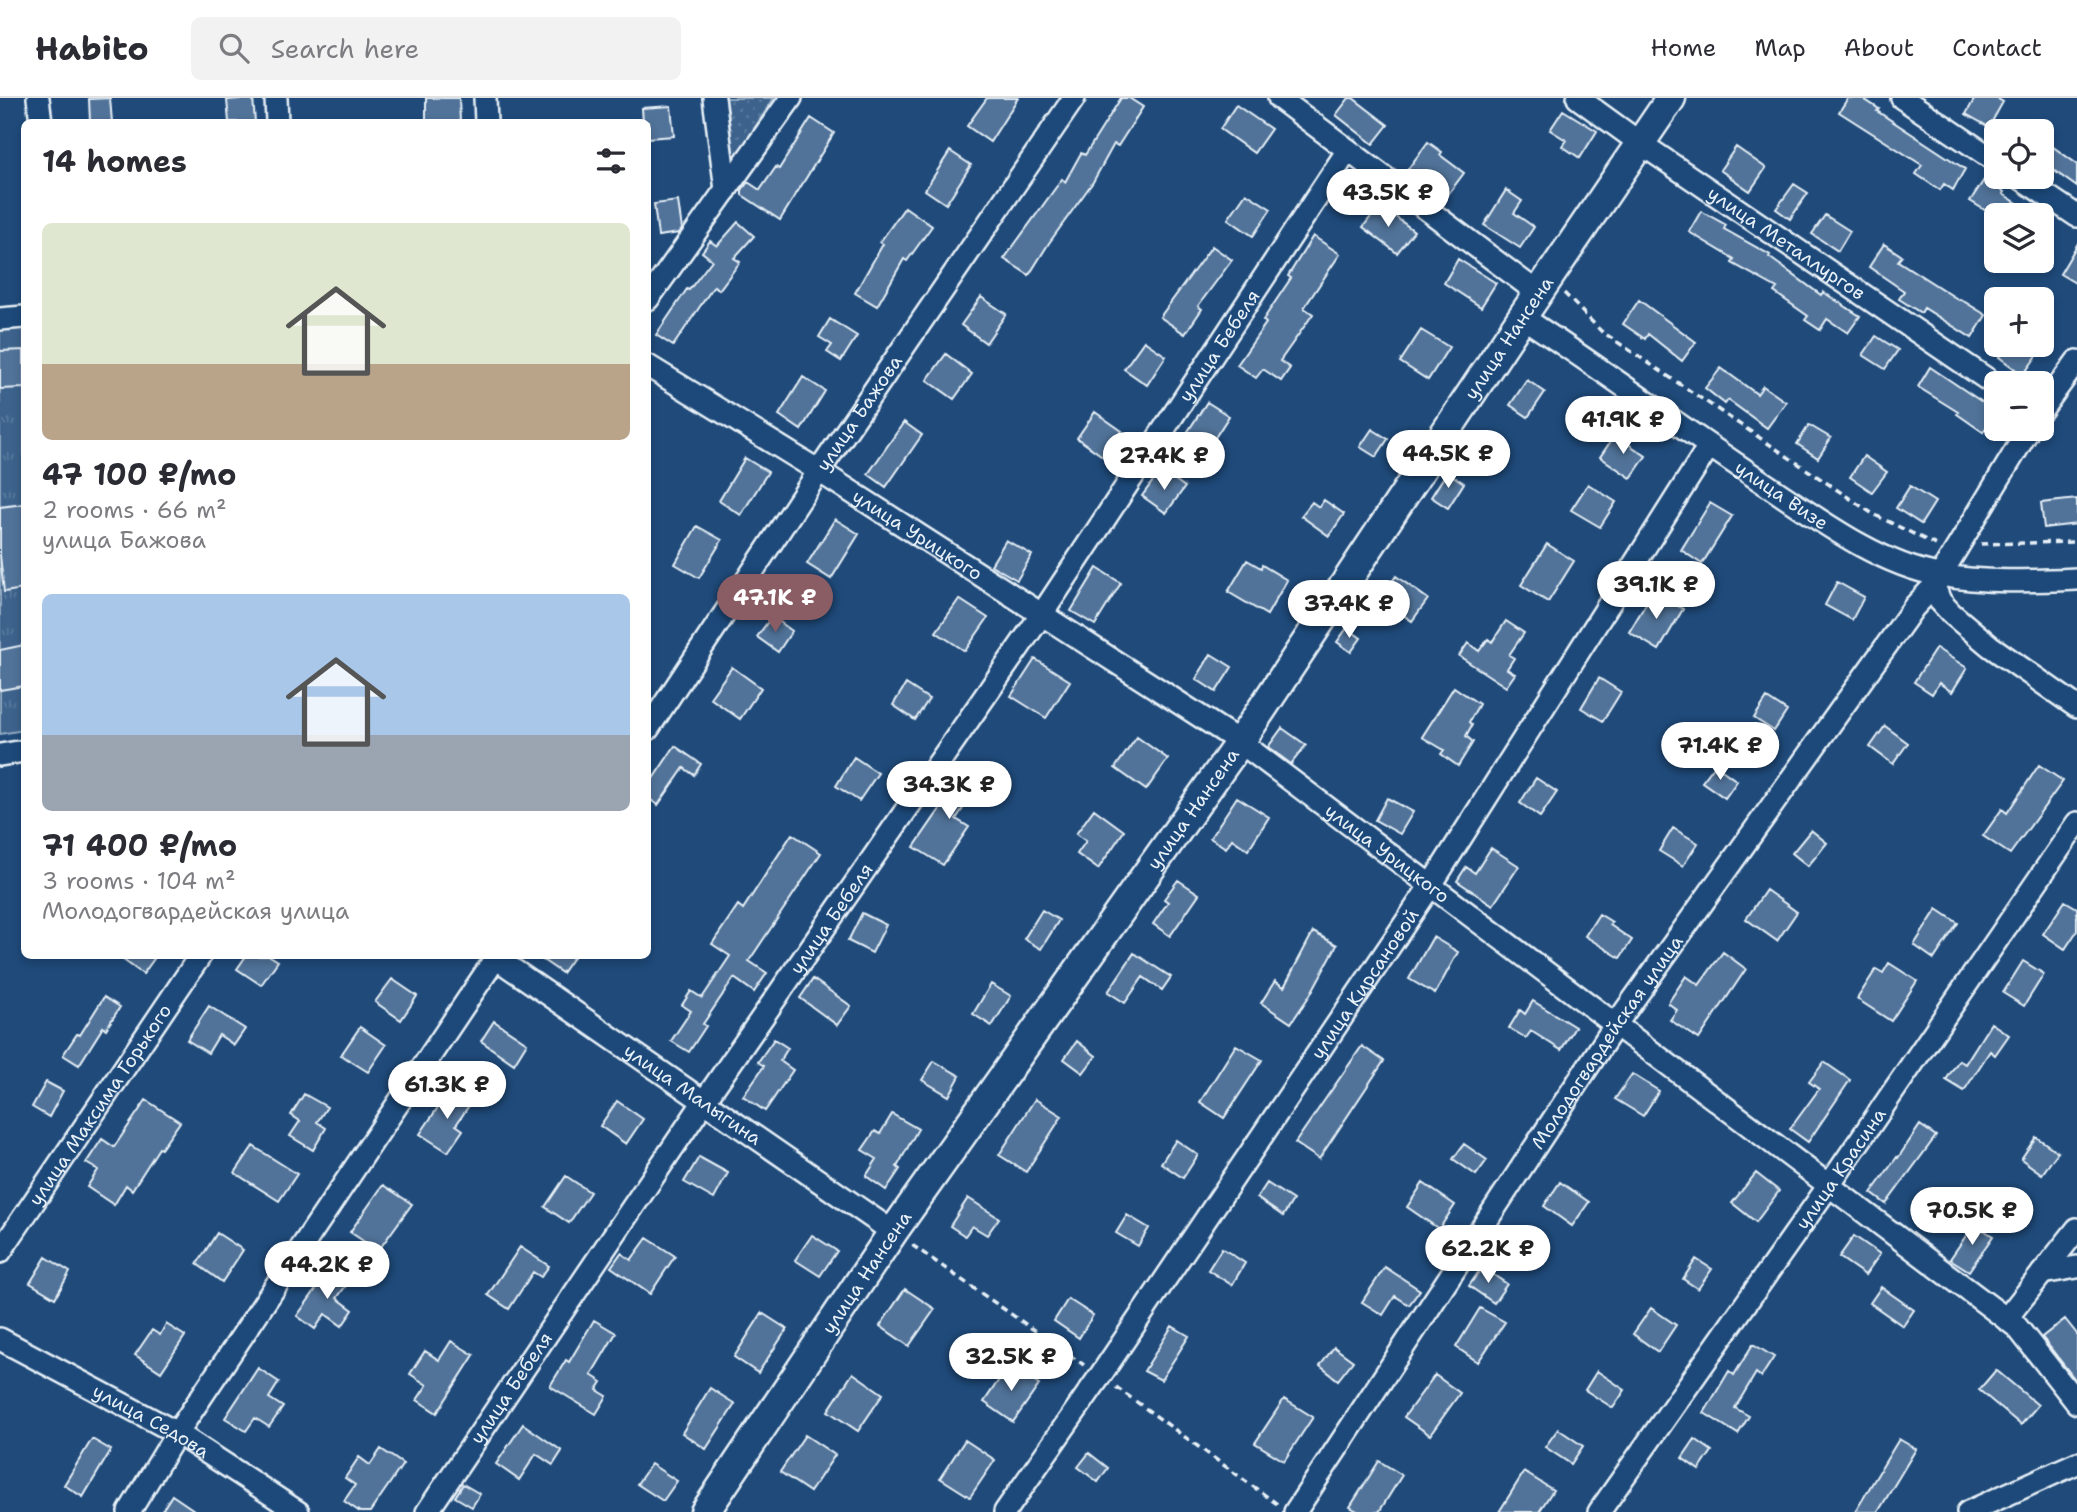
<!DOCTYPE html>
<meta charset="utf-8">
<style>
body{margin:0;font-family:"Shantell Sans",sans-serif;background:#f2f2f3;color:#2b2b33;height:100vh;display:flex;flex-direction:column;font-size:26px;white-space:nowrap}
*{box-sizing:border-box;margin:0}
p{font-size:23px;color:#7c7c81}
.icon{flex:none;width:38px;height:38px;fill:none;stroke:currentColor;stroke-width:2;stroke-linecap:round;stroke-linejoin:round}
.map{position:relative;flex:1;overflow:hidden}
.panel{position:absolute;left:21px;top:21px;width:630px;height:840px;display:flex;flex-direction:column;background:#fff;border-radius:10px;box-shadow:0 4px 10px #0003}
.panel>*{flex:none}
.fabs{position:absolute;left:1984px;top:21px;display:grid;gap:14px}
.fabs a{display:grid;place-items:center;width:70px;height:70px;border-radius:10px;background:#fff;box-shadow:0 4px 10px #0003;font-size:35px}
.price{position:absolute;translate:-50% -60px;padding:0 16px;border-radius:24px;background:#fff;color:#222;font-size:23px;line-height:46px;filter:drop-shadow(0 2px 4px #0008)}
.price::after{content:'';position:absolute;left:50%;top:42px;width:21px;height:16px;margin-left:-10px;background:inherit;clip-path:polygon(0 0,100% 0,50% 100%)}
.price.current{background:#8a5d65;color:#fff}
ul{padding:0;list-style:none}
li{display:grid;align-content:center;gap:14px;height:371px;padding:0 21px}
li span{display:grid;place-items:center;height:217px;border-radius:10px;color:#555}
li>.icon{margin-inline-start:auto}
span .icon{width:126px;height:126px;fill:#fffc;stroke-width:1}
li b{font-size:30px}
h2{display:flex;justify-content:space-between;align-items:center;height:84px;padding:0 21px;font-size:30px}
header{display:flex;align-items:center;gap:42px;box-sizing:border-box;height:98px;padding:0 35px;background:#fff;border-bottom:2px solid #e1e1e2}
header strong{font-size:33px}
nav{display:flex;gap:38px;margin-inline-start:auto;font-size:24px}
.search{width:490px;height:63px;background:#f2f2f3;display:flex;align-items:center;gap:18px;box-sizing:border-box;padding:0 24px;border-radius:10px;color:#7c7c81;font-size:26px}
.map>svg:first-child{display:block}
</style>
<header>
<strong>Habito</strong>
<div class="search"><svg class="icon" aria-label="search" viewBox="0 0 24 24"><circle cx="10" cy="10" r="6"/><path d="M15 15l6 6"/></svg>Search here</div>
<nav><a>Home</a><a>Map</a><a>About</a><a>Contact</a></nav>
</header>
<div class="map">
<svg width="2077" height="1414" viewBox="0 0 2077 1414">
<defs>
<pattern id="grass-dots" width="8" height="8" patternUnits="userSpaceOnUse" patternTransform="scale(1.75)"><rect width="8" height="8" fill="#3c628c"/><path d="M2 2h.1M6 6h.1" fill="none" stroke="#58799d" stroke-width="1.8" stroke-linecap="round"/></pattern>
<pattern id="park-tufts" width="24" height="20" patternUnits="userSpaceOnUse" patternTransform="scale(1.75)"><rect width="24" height="20" fill="#3c628c"/><path d="M3 7l-1-3M5 7V3M7 7l1-3M15 17l-1-3M17 17v-4M19 17l1-3" fill="none" stroke="#58799d"/></pattern>
</defs>
<rect width="100%" height="100%" fill="#1f4a7a"/>
<filter id="ink" filterUnits="userSpaceOnUse"><feTurbulence type="fractalNoise" baseFrequency=".0143" numOctaves="2"/><feDisplacementMap in="SourceGraphic" scale="14" xChannelSelector="R" yChannelSelector="G"/><feConvolveMatrix kernelMatrix="1 2 1 2 8 2 1 2 1" color-interpolation-filters="sRGB"/></filter>
<g filter="url(#ink)">
<!-- grass -->
<path fill="url(#grass-dots)" stroke="#92aac2" stroke-width="2" d="M726 0H774L734 61Z"/>
<!-- park -->
<path fill="url(#park-tufts)" stroke="#92aac2" stroke-width="2" d="M24 230V632L0 636V232Z"/>
<!-- building -->
<path fill="#517399" stroke="#e8f1f8" stroke-width="2" d="M110 0 112 24H90L89 1Z
M253 0 255 24H229L227 2Z
M426 0H459L460 24H426Z
M987 0H1018L990 44 967 28Z
M1121 0H1129L1143 9 1118 48 1114 46 1093 84 1049 145 1029 177 1004 161 1062 81 1065 84 1081 55 1085 57Z
M1349 0H1353L1388 27 1373 46 1336 17Z
M1848 0H1862L1879 11 1877 13 1965 71 1953 92 1944 86 1940 92 1916 76 1922 67 1839 14Z
M1975 0H1996L2003 4 1989 29 1966 16Z
M1236 7 1271 31 1254 55 1220 31Z
M671 8 674 38 648 40V24H643L642 10Z
M1563 12 1597 33 1580 60 1562 48 1566 42 1550 32Z
M811 20 834 35 780 122 742 97V92L748 84 760 92 776 69 779 71Z
M2042 41 2077 66V89L2042 64Z
M1428 44 1442 54 1440 57 1464 75 1446 99 1408 71Z
M1736 49 1766 70 1750 93 1720 72Z
M950 53 971 67 946 106 925 92Z
M1984 82 2004 94 2003 96 2036 117H1993L1970 103Z
M1794 86 1808 95 1790 121 1776 111Z
M1506 92 1522 103 1514 115 1534 129 1520 150 1484 127Z
M1246 95 1271 111 1253 138 1228 121Z
M678 103 682 131 679 135 658 138 654 106Z
M1380 107 1414 133 1397 155 1363 129Z
M905 109 932 128 907 163 904 161 877 208 855 195 883 146 880 144Z
M1701 113 1726 127 1724 131 1770 157 1769 159 1821 197 1823 194 1860 218 1848 235 1827 221 1820 232 1805 222 1808 218 1774 194 1777 190 1732 165 1734 161 1689 134Z
M1825 117 1850 133 1838 153 1812 136Z
M738 124 754 138 734 160 740 164 719 192 714 188 673 248 656 237 687 191 689 192 712 162 702 154 710 143 717 148Z
M1313 138 1340 156 1304 210 1313 216 1280 263 1290 270 1281 283 1263 271 1256 280 1237 267 1266 225 1263 222 1291 180 1288 178Z
M1884 146 1902 158 1898 163 1959 202 1960 201 1986 217 1972 240 1924 210 1921 215 1899 201 1904 193 1869 169Z
M2077 147V186L2060 176Z
M1212 148 1232 162 1198 208 1202 211 1185 236 1160 219Z
M1458 161 1496 185 1481 209 1444 185Z
M981 199 1006 216 986 245 961 227Z
M1639 202 1696 244 1682 263 1648 236 1645 241 1623 226Z
M830 221 857 238 841 263 827 254 832 247 819 239Z
M1421 232 1449 249 1428 282 1400 264Z
M1876 238 1898 252 1885 271 1863 257Z
M1144 243 1166 258 1147 287 1124 271Z
M2008 247H2033L2041 252 2023 277 1999 259Z
M24 252V290L0 291V253Z
M946 256 972 276 954 301 927 282Z
M1930 269 1997 314 1983 334 1957 316 1958 314 1918 289Z
M1721 270 1757 296 1763 288 1786 304 1767 330 1728 302 1725 306 1705 290Z
M803 279 825 293 801 332 779 317Z
M1527 282 1545 294 1528 319 1510 307Z
M1207 304 1229 318 1205 355 1183 341Z
M1095 314 1122 333 1104 359 1077 340Z
M904 324 922 337 886 389 868 376Z
M1809 327 1831 340 1818 360 1797 346Z
M1372 331 1388 341 1376 359 1360 349Z
M1615 337 1646 358 1631 380 1600 359Z
M1864 358 1887 374 1872 394 1850 379Z
M745 360 768 374 741 417 719 403Z
M1161 372 1185 389 1166 415 1142 398Z
M1447 374 1464 385 1448 410 1431 399Z
M1588 386 1616 404 1600 429 1571 412Z
M1910 388 1935 404 1921 426 1896 410Z
M2077 401V426L2044 430 2041 405Z
M1324 402 1344 416 1329 438 1301 418 1312 404 1319 409Z
M1710 405 1732 418 1702 466 1681 452Z
M24 406V491L4 494 0 457V409Z
M835 421 859 436 831 481 807 466Z
M697 428 722 442 699 480 675 466Z
M1006 442 1032 457 1017 482 991 467Z
M1547 446 1574 463 1548 504 1521 487Z
M1247 462 1261 470 1262 467 1287 482 1267 517 1228 494Z
M1097 470 1121 485 1095 527 1071 513Z
M1396 478 1428 501 1412 523 1380 501Z
M1837 484 1864 499 1852 522 1825 507Z
M1653 494 1683 511 1659 552 1629 534Z
M959 501 988 520 965 553 936 534Z
M772 518 792 533 778 554 757 539Z
M1506 523 1524 535 1509 557 1514 560 1507 571 1515 576 1506 589 1459 558 1468 545 1479 553 1488 541 1492 544Z
M1347 530 1361 540 1351 554 1337 544Z
M24 547V588L0 592V552Z
M1936 550 1967 570 1952 594 1939 585 1932 596 1914 584Z
M1211 556 1232 569 1216 594 1196 581Z
M1035 561 1070 583 1046 620 1011 598Z
M732 569 761 590 740 621 710 600Z
M1599 580 1621 594 1603 623 1581 610Z
M906 586 929 601 915 622 893 607Z
M1454 589 1479 606 1469 624 1472 627 1466 638 1473 644 1458 668 1441 656 1444 652 1422 639Z
M1767 600 1787 613 1774 633 1754 620Z
M1885 628 1908 645 1893 666 1870 649Z
M1282 630 1306 647 1291 666 1268 649Z
M1137 639 1168 661 1146 692 1115 670Z
M675 648 701 666 694 677 684 670 658 707 648 700V688Z
M854 659 878 675 859 703 836 688Z
M1715 667 1737 683 1725 700 1702 684Z
M2039 667 2063 683 2010 756 1983 738 2002 711 2007 715Z
M969 669 984 679 956 721 969 729 943 767 914 749Z
M1536 680 1557 694 1540 719 1520 705Z
M1237 699 1269 719 1248 752 1232 741 1226 750 1210 740Z
M1387 700 1413 714 1400 736 1375 722Z
M1094 711 1124 733 1098 771 1077 756 1086 743 1076 736Z
M1673 730 1698 745 1683 768 1659 753Z
M1811 732 1827 745 1808 768 1792 755Z
M792 736 821 755 749 863 767 875 754 894 734 880 703 926 706 928 689 954 671 943 691 913 682 907 691 893 702 900 730 858 712 846 738 807 743 811Z
M1491 750 1519 768 1493 807 1457 783 1466 769 1475 775Z
M1178 782 1199 796 1170 838 1153 826 1168 804 1164 801Z
M1766 792 1797 814 1777 843 1746 821Z
M2065 803 2077 810V833L2065 851 2043 836Z
M1937 811 1958 825 1934 861 1914 847Z
M1042 812 1059 822 1041 851 1024 841Z
M862 815 886 827 872 855 848 843Z
M1599 816 1612 824 1610 827 1632 842 1620 860 1585 838Z
M1313 834 1337 847 1310 897 1291 925 1261 905 1275 883 1284 889Z
M1433 839 1458 854 1435 896 1409 881Z
M1723 854 1746 871 1699 941 1670 922 1677 912 1668 905 1686 878 1699 887Z
M1134 855 1171 879 1162 892 1143 879 1125 905 1108 894Z
M118 858H156L143 876Z
M246 858H270L278 863 261 887 237 871Z
M537 858H574L562 875Z
M2023 863 2044 876 2024 908 2003 895Z
M1889 865 1917 883 1891 923 1857 901 1876 871 1883 875Z
M392 881 417 898 401 922 375 904Z
M813 881 851 908 837 927 800 900Z
M991 886 1011 898 992 928 973 916Z
M104 899 120 909 106 931 103 929 79 967 63 957 77 936 80 937Z
M1533 903 1575 929 1561 952 1531 933 1526 940 1509 930 1520 912 1525 916Z
M209 908 245 931 234 947 219 937 208 955 187 942Z
M494 923 527 945 514 966 481 943Z
M1991 925 2009 937 1995 957 1990 953 1964 993 1946 982 1959 962 1965 966Z
M360 929 386 947 368 974 341 957Z
M774 941 788 950 780 963 793 972 765 1013 743 998 764 968 758 964Z
M1077 943 1096 958 1083 975 1064 961Z
M1236 947 1262 962 1224 1020 1200 1004Z
M1362 948 1384 963 1319 1061 1295 1045Z
M934 963 960 978 949 998 922 982Z
M1824 964 1850 982 1808 1044 1790 1031 1819 991 1809 984Z
M1632 976 1659 993 1643 1018 1615 1001Z
M46 984 63 993 49 1019 32 1009Z
M451 990 472 1003 456 1027 463 1032 448 1054 420 1036Z
M304 996 327 1009 317 1024 326 1030 313 1052 290 1038 300 1023 291 1017Z
M1035 1001 1062 1018 1026 1074 999 1057Z
M146 1002 180 1024 161 1051 159 1050 132 1092 126 1087 114 1107 87 1089 98 1072 86 1065 102 1041 114 1049Z
M617 1003 643 1021 626 1046 600 1028Z
M892 1016 918 1031 897 1069 900 1071 886 1092 866 1078 877 1061 862 1052 875 1033 880 1036Z
M1920 1027 1936 1038 1886 1106 1871 1095 1897 1059 1898 1060Z
M2036 1039 2058 1054 2042 1076 2021 1061Z
M1176 1042 1198 1057 1183 1080 1161 1065Z
M1464 1046 1487 1062 1476 1077 1453 1061Z
M253 1048 297 1076 279 1103 235 1075Z
M699 1059 728 1075 714 1101 684 1084Z
M1756 1075 1779 1093 1756 1124 1732 1105Z
M566 1078 590 1094 569 1125 545 1109Z
M1560 1084 1589 1104 1572 1128 1544 1108Z
M1267 1085 1293 1102 1283 1118 1257 1100Z
M1423 1085 1455 1107 1439 1131 1407 1109Z
M383 1087 412 1106 378 1153 350 1134Z
M968 1100 999 1120 987 1137 972 1128 965 1138 950 1128Z
M1127 1117 1149 1130 1138 1148 1116 1135Z
M1974 1126 1993 1138 1969 1173 1950 1161Z
M217 1135 243 1152 222 1184 197 1166Z
M812 1137 837 1153 820 1178 795 1162Z
M1854 1138 1880 1156 1865 1177 1839 1159Z
M647 1140 675 1158 650 1196 611 1169 621 1155 631 1162Z
M520 1149 549 1168 541 1179 533 1174 509 1211 488 1197Z
M1222 1150 1245 1165 1232 1187 1208 1172Z
M46 1159 70 1174 55 1200 30 1185Z
M1696 1161 1712 1171 1698 1191 1683 1181Z
M332 1169 350 1182 337 1200 353 1212 342 1228 325 1216 315 1231 297 1218Z
M1385 1169 1420 1192 1409 1207 1395 1198 1383 1217 1362 1204Z
M1482 1169 1507 1186 1494 1205 1469 1188Z
M1881 1189 1914 1212 1903 1228 1870 1205Z
M905 1191 935 1211 909 1248 880 1228Z
M1068 1201 1093 1217 1079 1240 1054 1223Z
M1480 1210 1505 1224 1478 1264 1456 1249Z
M1651 1210 1676 1227 1658 1254 1633 1236Z
M762 1215 787 1231 758 1275 734 1259Z
M2065 1221 2077 1236V1284L2042 1239Z
M594 1222 616 1235 591 1277 602 1284 597 1292 607 1298 596 1316 550 1288 566 1262 569 1264Z
M166 1226 185 1238 161 1274 135 1257 152 1232 160 1237Z
M1172 1228 1189 1238 1161 1282 1144 1273Z
M451 1243 474 1257 437 1315 417 1302 427 1287 410 1276 425 1253 439 1262Z
M1753 1246 1774 1259 1761 1279 1756 1275 1735 1310 1749 1318 1738 1336 1704 1315 1729 1273 1734 1277Z
M1334 1249 1353 1263 1338 1282 1320 1268Z
M1009 1267 1039 1287 1013 1324 984 1304Z
M258 1270 279 1284 269 1300 283 1309 269 1329 255 1320 246 1333 225 1320Z
M1996 1272 2038 1307 2021 1327 1979 1292Z
M1597 1273 1625 1292 1613 1310 1585 1292Z
M853 1275 883 1296 858 1333 828 1313Z
M1435 1277 1460 1295 1430 1337 1404 1319Z
M710 1290 735 1306 706 1351 682 1335Z
M1284 1301 1313 1319 1284 1363 1255 1345Z
M523 1326 562 1353 553 1367 536 1356 519 1382 496 1366Z
M1558 1331 1583 1348 1571 1366 1545 1349Z
M805 1337 835 1357 810 1394 780 1374Z
M92 1341 111 1352 83 1399 64 1387Z
M1695 1341 1712 1353 1699 1372 1682 1360Z
M1899 1341 1916 1351 1878 1414H1855Z
M965 1342 995 1362 970 1399 940 1380Z
M381 1351 403 1366 370 1414H360L344 1403 355 1387 345 1380 359 1359 370 1367Z
M1089 1355 1108 1370 1098 1384 1078 1369Z
M1379 1363 1402 1377 1379 1414H1359L1350 1409Z
M651 1366 677 1383 663 1403 637 1386Z
M1524 1374 1553 1392 1539 1414H1499Z
M463 1386 480 1396 472 1409 455 1399Z
M172 1397 197 1414H161Z"/>
<g fill="none" stroke-linecap="round" stroke-linejoin="round">
<!-- minor casing -->
<g stroke="#e8f1f8" stroke-width="26">
<g id="minor">
<path d="M38 0 41 24"/>
<path d="M276 0 277 24"/>
<path d="M485 0 486 24"/>
<path d="M714 0 726 92"/>
<path d="M1279 0 1538 195"/>
<path id="s1" d="M1578 0 1640 45 1997 288"/>
<path d="M1902 0 1997 64"/>
<path d="M2019 79 2077 118"/>
<path d="M648 201 791 0"/>
<path id="s2" d="M1522 219C1605 273 1684 332 1767 387 1818 421 1878 466 1939 477 1984 485 2032 483 2077 481"/>
<path d="M0 221 24 219"/>
<path id="s3" d="M648 268 819 373 1240 644 2017 1229 2077 1305"/>
<path d="M2042 311 2077 263"/>
<path d="M2029 331 1934 488 1940 503 1952 516 1990 548 2077 609"/>
<path id="s4" d="M648 631 819 373 1074 0"/>
<path d="M0 657 24 653"/>
<path id="s5" d="M493 858 893 1134"/>
<path id="s6" d="M0 1154 200 858"/>
<path d="M2042 1175 2077 1169"/>
<path d="M2006 1221 2077 1131"/>
<path id="s7" d="M0 1241 177 1335 298 1414"/>
<path d="M129 1414 177 1335 497 858"/>
<path id="s8" d="M427 1414 705 1002 1042 516 1348 52"/>
<path id="s9" d="M1005 1414 1100 1278 1431 787 1709 348"/>
<path id="s10" d="M1295 1414 1616 926 1914 509 1934 488"/>
<path id="s11" d="M1599 1414 1830 1086 2077 725"/>
<path d="M1968 1414 2077 1365"/>
</g>
</g>
<!-- major casing -->
<g stroke="#e8f1f8" stroke-width="33">
<g id="major">
<path id="s12" d="M705 1414 893 1134 1240 644 1522 219 1671 0"/>
</g>
</g>
<!-- path -->
<path stroke="#e8f1f8" stroke-width="3.5" stroke-dasharray="7 5" stroke-linecap="butt" d="M1564 195 1601 233 1873 416 1936 447
M1981 446 2077 444
M912 1147 1084 1267
M1116 1289 1280 1408"/>
<!-- minor -->
<use href="#minor" stroke="#1f4a7a" stroke-width="21"/>
<!-- major -->
<use href="#major" stroke="#1f4a7a" stroke-width="28"/>
</g>
</g>
<g text-anchor="middle" stroke-width="5" stroke-linejoin="round" paint-order="stroke">
<!-- street labels -->
<g font-size="19" fill="#e8f1f8" stroke="#1f4a7a">
<text dy="7" stroke="none"><textPath href="#s1" startOffset="254">улица Металлургов</textPath></text>
<text dy="7" stroke="none"><textPath href="#s12" startOffset="1423">улица Нансена</textPath></text>
<text dy="7" stroke="none"><textPath href="#s8" startOffset="1410">улица Бебеля</textPath></text>
<text dy="7" stroke="none"><textPath href="#s4" startOffset="380">улица Бажова</textPath></text>
<text dy="7" stroke="none"><textPath href="#s2" startOffset="315">улица Визе</textPath></text>
<text dy="7" stroke="none"><textPath href="#s3" startOffset="318">улица Урицкого</textPath></text>
<text dy="7" stroke="none"><textPath href="#s12" startOffset="856">улица Нансена</textPath></text>
<text dy="7" stroke="none"><textPath href="#s3" startOffset="886">улица Урицкого</textPath></text>
<text dy="7" stroke="none"><textPath href="#s8" startOffset="718">улица Бебеля</textPath></text>
<text dy="7" stroke="none"><textPath href="#s9" startOffset="639">улица Кирсановой</textPath></text>
<text dy="7" stroke="none"><textPath href="#s10" startOffset="564">Молодогвардейская улица</textPath></text>
<text dy="7" stroke="none"><textPath href="#s5" startOffset="243">улица Малыгина</textPath></text>
<text dy="7" stroke="none"><textPath href="#s6" startOffset="178">улица Максима Горького</textPath></text>
<text dy="7" stroke="none"><textPath href="#s11" startOffset="420">улица Красина</textPath></text>
<text dy="7" stroke="none"><textPath href="#s12" startOffset="289">улица Нансена</textPath></text>
<text dy="7" stroke="none"><textPath href="#s8" startOffset="150">улица Бебеля</textPath></text>
<text dy="7" stroke="none"><textPath href="#s7" startOffset="172">улица Седова</textPath></text>
</g>
</g>
</svg>
<div class="fabs">
<a><svg class="icon" aria-label="locate" viewBox="0 0 24 24"><circle cx="12" cy="12" r="6"/><path d="M12 2v4M12 18v4M2 12h4M18 12h4"/></svg></a>
<a><svg class="icon" aria-label="layers" viewBox="0 0 24 24"><path d="M12 4l9 5-9 5-9-5zM3 14l9 5 9-5"/></svg></a>
<a>+</a>
<a>−</a>
</div>
<b class="price" style="left:1388px;top:131px">43.5K ₽</b>
<b class="price" style="left:1623px;top:358px">41.9K ₽</b>
<b class="price" style="left:1448px;top:392px">44.5K ₽</b>
<b class="price" style="left:1164px;top:394px">27.4K ₽</b>
<b class="price" style="left:1656px;top:523px">39.1K ₽</b>
<b class="price current" style="left:775px;top:536px">47.1K ₽</b>
<b class="price" style="left:1349px;top:542px">37.4K ₽</b>
<b class="price" style="left:1720px;top:684px">71.4K ₽</b>
<b class="price" style="left:949px;top:723px">34.3K ₽</b>
<b class="price" style="left:447px;top:1023px">61.3K ₽</b>
<b class="price" style="left:1972px;top:1149px">70.5K ₽</b>
<b class="price" style="left:1488px;top:1187px">62.2K ₽</b>
<b class="price" style="left:327px;top:1203px">44.2K ₽</b>
<b class="price" style="left:1011px;top:1295px">32.5K ₽</b>
<section class="panel">
<h2>14 homes<svg class="icon" aria-label="filters" viewBox="0 0 24 24"><path d="M4 7h16M4 17h16"/><circle cx="9" cy="7" r="2"/><circle cx="15" cy="17" r="2"/></svg></h2>
<ul>
<li><span style="background:linear-gradient(#dfe7d0 65%,#b9a48a 0)"><svg class="icon" aria-label="home" viewBox="0 0 24 24"><path d="M3 11l9-7 9 7M6 9v11h12V9"/></svg></span><div><b>47 100 ₽/mo</b><p>2 rooms · 66 m²</p><p>улица Бажова</p></div></li>
<li><span style="background:linear-gradient(#a9c7e8 65%,#9aa5b1 0)"><svg class="icon" aria-label="home" viewBox="0 0 24 24"><path d="M3 11l9-7 9 7M6 9v11h12V9"/></svg></span><div><b>71 400 ₽/mo</b><p>3 rooms · 104 m²</p><p>Молодогвардейская улица</p></div></li>
</ul>
</section>
</div>
